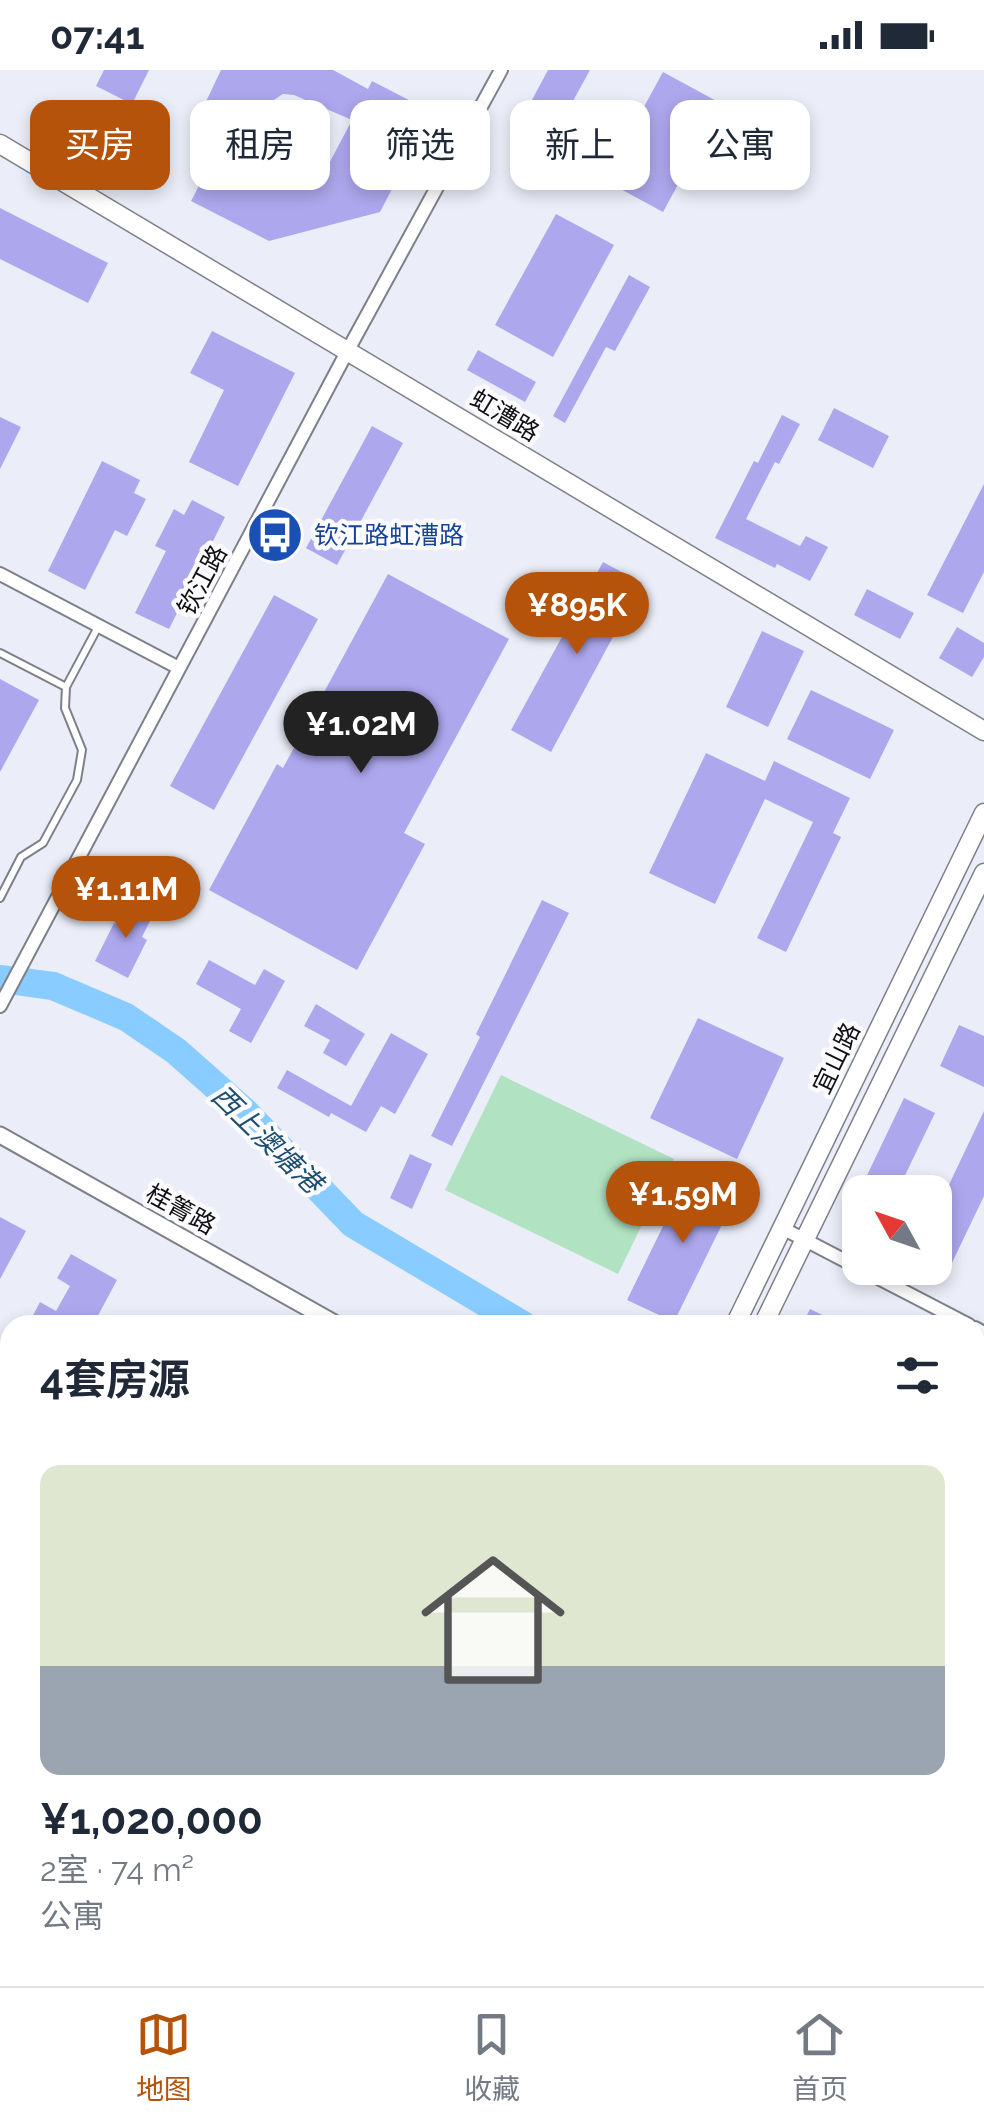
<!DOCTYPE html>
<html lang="zh">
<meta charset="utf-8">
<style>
body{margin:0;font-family:Raleway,"Noto Sans SC",sans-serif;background:#f2f2f3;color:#1f2937;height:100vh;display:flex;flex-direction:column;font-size:38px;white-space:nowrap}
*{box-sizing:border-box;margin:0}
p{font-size:32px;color:#747a83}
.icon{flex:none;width:55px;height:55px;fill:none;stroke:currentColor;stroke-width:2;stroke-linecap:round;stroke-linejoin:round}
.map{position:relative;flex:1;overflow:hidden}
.sheet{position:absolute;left:0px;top:1245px;width:985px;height:672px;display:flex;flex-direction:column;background:#fff;border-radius:30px 30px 0 0;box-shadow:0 5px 15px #0003}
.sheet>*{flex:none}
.banner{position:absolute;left:30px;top:30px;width:925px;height:90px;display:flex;gap:20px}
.needle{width:65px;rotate:310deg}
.buttons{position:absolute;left:842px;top:1105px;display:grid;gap:20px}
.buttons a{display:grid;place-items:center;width:110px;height:110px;border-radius:20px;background:#fff;box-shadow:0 5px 15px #0003;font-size:50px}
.price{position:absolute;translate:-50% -85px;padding:0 22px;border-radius:35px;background:#b45309;color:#fff;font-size:32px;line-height:65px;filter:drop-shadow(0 2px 5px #0008)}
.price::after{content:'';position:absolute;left:50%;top:60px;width:30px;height:22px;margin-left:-15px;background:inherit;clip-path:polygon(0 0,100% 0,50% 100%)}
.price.on{background:#222;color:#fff}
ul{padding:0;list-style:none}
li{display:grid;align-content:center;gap:20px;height:530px;padding:0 40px}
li+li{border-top:2px solid #e0e1e3}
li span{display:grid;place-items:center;height:310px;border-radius:20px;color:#555}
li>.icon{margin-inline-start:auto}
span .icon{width:180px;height:180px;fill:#fffc;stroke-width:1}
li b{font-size:42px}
h2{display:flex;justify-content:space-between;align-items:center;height:120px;padding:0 40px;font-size:42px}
.tag{padding:0 35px;border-radius:20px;background:#fff;box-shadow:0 5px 15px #0003;font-size:35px;line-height:90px}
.tag.on{background:#b45309;color:#fff}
.status{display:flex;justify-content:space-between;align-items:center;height:70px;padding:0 50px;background:#fff;direction:ltr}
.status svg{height:28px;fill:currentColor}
.tab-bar{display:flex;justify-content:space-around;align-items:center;height:140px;border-top:2px solid #e0e1e3;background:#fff;font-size:28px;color:#747a83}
.tab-bar a{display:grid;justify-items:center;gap:5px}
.tab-bar .on{color:#b45309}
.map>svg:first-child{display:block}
</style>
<div class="status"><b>07:41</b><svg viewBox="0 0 49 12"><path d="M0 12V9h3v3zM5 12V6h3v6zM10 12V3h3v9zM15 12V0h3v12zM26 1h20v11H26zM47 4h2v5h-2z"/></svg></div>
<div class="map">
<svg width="984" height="1916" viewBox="0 0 984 1916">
<rect width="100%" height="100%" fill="#ebedf8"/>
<!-- green -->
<path fill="#b1e3c2" d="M501 1005 674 1089 618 1204 445 1120Z"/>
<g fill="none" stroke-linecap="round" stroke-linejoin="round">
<!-- river -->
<path stroke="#89ccff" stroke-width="28" d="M0 909 53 916 126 947 176 981 245 1042 353 1154 523 1255
M975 1523 984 1528"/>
</g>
<!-- building -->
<path fill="#ada7ed" d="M104 0H149L132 34 96 16Z
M221 0H333L368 19 372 11 432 42 380 142 269 171 191 131 217 81 284 115 323 105 352 50 294 25 283 24 263 37 256 34 241 59 202 40Z
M548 0H590L550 73 518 56Z
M663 2 722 34 663 142 604 110Z
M0 138 108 193 88 233 0 189Z
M556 144 614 175 553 287 495 255Z
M629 205 650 217 615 281 606 277 565 353 553 346Z
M212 261 295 303 238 416 189 392 224 320 190 303Z
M478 280 536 312 525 332 467 300Z
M834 338 889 366 873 398 818 370Z
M782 345 800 354 779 394 775 392 746 449 800 476 806 466 828 477 810 511 777 494 775 498 715 468 754 391 758 393Z
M0 347 21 357 0 399Z
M372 356 403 373 337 495 306 478Z
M102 391 140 410 134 423 146 429 127 466 115 460 85 520 48 501Z
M984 414V502L963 543 927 525Z
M192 430 225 447 169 559 135 543 166 481 155 476 174 439 184 445Z
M603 492 642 513 551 682 511 660Z
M388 504 509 569 404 763 425 774 357 900 209 820 277 694 283 698Z
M867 519 914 543 900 569 854 545Z
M274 525 318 549 214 740 170 716Z
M957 557 984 573V587L972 607 939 588Z
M762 561 804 581 768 657 726 637Z
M0 609 39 630 0 702Z
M811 620 894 660 870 709 787 669Z
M706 683 765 711 774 691 850 728 833 763 841 767 786 882 757 868 813 752 765 729 715 834 649 803Z
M134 830 155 841 142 867 147 870 128 908 95 891 114 853 121 856Z
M542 830 569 843 452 1076 431 1066 480 967 476 964Z
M209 890 255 915 264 899 285 911 251 973 229 961 241 939 196 914Z
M316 934 365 964 346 996 323 983 330 970 304 956Z
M698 948 784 988 737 1089 650 1048Z
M959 955 984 966V1017L940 996Z
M391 963 428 984 395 1044 381 1036 366 1062 331 1043 329 1047 277 1018 287 1000 351 1036Z
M904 1028 935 1043 897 1122H859Z
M984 1041V1126L950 1197 935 1190V1144Z
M410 1084 432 1094 412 1139 390 1128Z
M691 1099 738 1122 674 1252 627 1230Z
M0 1147 26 1161 0 1209Z
M71 1184 117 1210 93 1255H28L40 1232 56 1241 70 1216 57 1208Z
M810 1239 843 1255H802Z"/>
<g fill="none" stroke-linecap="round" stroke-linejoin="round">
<!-- service casing -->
<g stroke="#7e8089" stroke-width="10">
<path id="service" d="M0 583 66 617 65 638 82 680 77 710 43 773 21 787 0 828
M66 617 98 557
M0 1900 10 1905
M16 1908 33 1916
M99 1916 103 1908
M154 1916 158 1908"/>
</g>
<!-- minor casing -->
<g stroke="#7e8089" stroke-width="16">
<path id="minor" d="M0 504 179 598
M0 936 348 280 501 0
M782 1158 969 1255
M975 1258 984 1263
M0 1457 10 1462
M975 1762 984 1745
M895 1916 899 1908"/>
</g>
<!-- tertiary casing -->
<g stroke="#7e8089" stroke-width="19">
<path id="tertiary" d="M0 1065 338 1255
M975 1627 984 1632
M0 1818 10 1823
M183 1908 200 1916"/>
</g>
<!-- secondary casing -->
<g stroke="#7e8089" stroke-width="21">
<path id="secondary" d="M0 74 984 661
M735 1255 984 743
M763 1255 984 803
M408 1916 412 1908
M438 1916 442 1908"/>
</g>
<!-- service -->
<use href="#service" stroke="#fff" stroke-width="6"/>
<!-- minor -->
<use href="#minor" stroke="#fff" stroke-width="12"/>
<!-- tertiary -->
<use href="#tertiary" stroke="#fff" stroke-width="15"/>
<!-- secondary -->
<use href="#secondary" stroke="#fff" stroke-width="18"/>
</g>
<!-- icons -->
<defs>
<g id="bus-disc" transform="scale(2.875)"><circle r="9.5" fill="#1a4fb4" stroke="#fbfbfd"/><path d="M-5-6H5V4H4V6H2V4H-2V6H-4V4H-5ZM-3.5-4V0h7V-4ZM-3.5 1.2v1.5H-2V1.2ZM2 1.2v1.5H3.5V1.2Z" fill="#fff"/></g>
</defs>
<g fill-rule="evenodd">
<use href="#bus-disc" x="275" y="465"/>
</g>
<g text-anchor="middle" stroke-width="9" stroke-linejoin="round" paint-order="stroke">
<!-- street labels -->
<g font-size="25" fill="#101014" stroke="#fbfbfd">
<text transform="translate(505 345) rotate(31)" y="9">虹漕路</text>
<text transform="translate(202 510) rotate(-62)" y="9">钦江路</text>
<text transform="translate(836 988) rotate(-64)" y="9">宜山路</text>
<text transform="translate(181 1139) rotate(29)" y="9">桂箐路</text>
</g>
<!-- transit labels -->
<g font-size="25" fill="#164399" stroke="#fbfbfd" text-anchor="start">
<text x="314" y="474">钦江路虹漕路</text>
</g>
<!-- water labels -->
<g font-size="28" font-style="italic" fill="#1c4e70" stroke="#fbfbfd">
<text transform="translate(267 1069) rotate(44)" y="10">西上澳塘港</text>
</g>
</g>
</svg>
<div class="buttons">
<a><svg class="needle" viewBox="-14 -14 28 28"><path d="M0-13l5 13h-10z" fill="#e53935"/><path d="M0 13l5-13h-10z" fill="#747a83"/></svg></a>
</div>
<b class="price" style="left:577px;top:587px">¥895K</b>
<b class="price on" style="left:361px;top:706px">¥1.02M</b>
<b class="price" style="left:126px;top:871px">¥1.11M</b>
<b class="price" style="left:683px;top:1176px">¥1.59M</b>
<div class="banner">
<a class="tag on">买房</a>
<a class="tag">租房</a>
<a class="tag">筛选</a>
<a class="tag">新上</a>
<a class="tag">公寓</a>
</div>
<section class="sheet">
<h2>4套房源<svg class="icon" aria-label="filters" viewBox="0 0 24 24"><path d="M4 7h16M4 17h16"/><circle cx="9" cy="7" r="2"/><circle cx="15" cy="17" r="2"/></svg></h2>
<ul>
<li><span style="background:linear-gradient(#dfe7d0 65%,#9aa5b1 0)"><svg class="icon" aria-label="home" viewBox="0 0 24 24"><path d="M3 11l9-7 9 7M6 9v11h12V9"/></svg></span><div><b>¥1,020,000</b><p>2室 · 74 m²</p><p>公寓</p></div></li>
</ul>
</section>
</div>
<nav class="tab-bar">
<a class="on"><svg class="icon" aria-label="map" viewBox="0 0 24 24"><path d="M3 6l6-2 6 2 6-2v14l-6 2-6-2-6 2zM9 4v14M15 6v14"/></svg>地图</a>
<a><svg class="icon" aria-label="saved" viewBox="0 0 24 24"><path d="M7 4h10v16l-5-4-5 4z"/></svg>收藏</a>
<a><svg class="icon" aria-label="home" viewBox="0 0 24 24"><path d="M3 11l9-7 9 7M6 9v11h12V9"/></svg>首页</a>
</nav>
